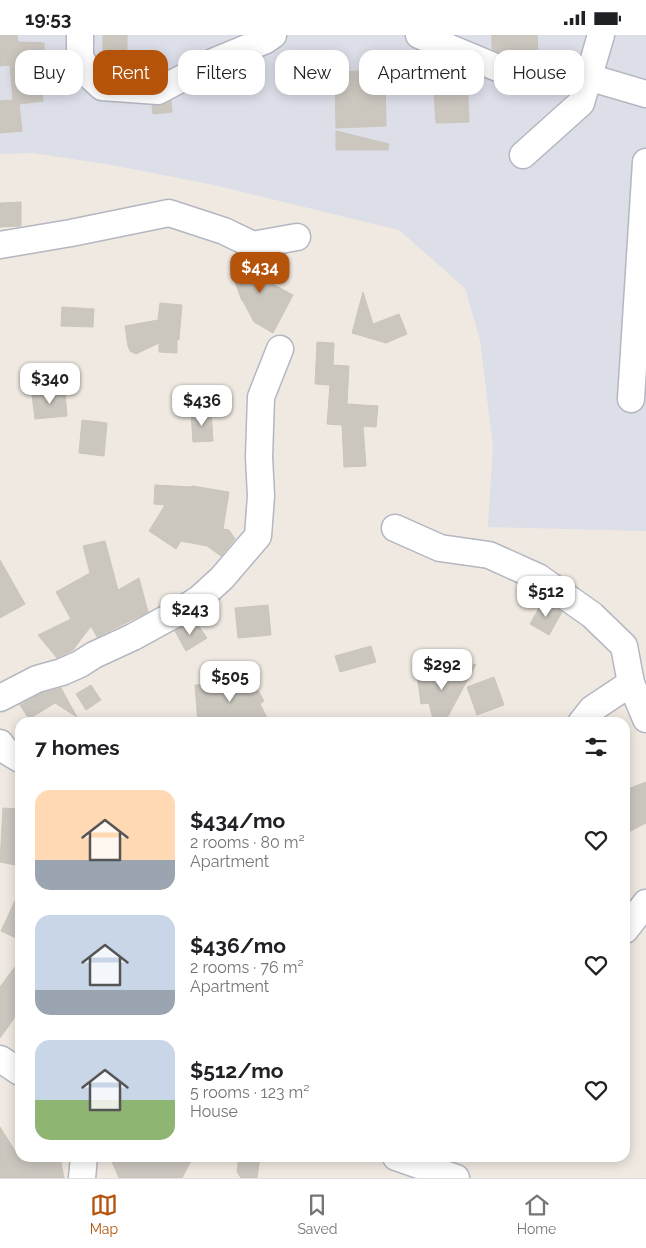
<!DOCTYPE html>
<meta charset="utf-8">
<style>
body{margin:0;font-family:Raleway,sans-serif;background:#f2f2f2;color:#202124;height:100vh;display:flex;flex-direction:column;font-size:19px;white-space:nowrap}
*{box-sizing:border-box;margin:0}
p{font-size:16px;color:#757577}
.icon{flex:none;width:28px;height:28px;fill:none;stroke:currentColor;stroke-width:2;stroke-linecap:round;stroke-linejoin:round}
.map{position:relative;flex:1;overflow:hidden}
.panel{position:absolute;left:15px;top:682px;width:615px;height:445px;display:flex;flex-direction:column;background:#fff;border-radius:15px;box-shadow:0 2px 12px #0003}
.panel>*{flex:none}
.top-card{position:absolute;left:15px;top:15px;width:616px;height:45px;display:flex;gap:10px}
.price{position:absolute;translate:-50% -42px;padding:0 11px;border-radius:10px;background:#fff;color:#222;font-size:16px;line-height:32px;filter:drop-shadow(0 1px 2px #0008)}
.price::after{content:'';position:absolute;left:50%;top:30px;width:15px;height:11px;margin-left:-8px;background:inherit;clip-path:polygon(0 0,100% 0,50% 100%)}
.price.current{background:#b45309;color:#fff}
ul{padding:0;list-style:none}
li{display:flex;align-items:center;gap:15px;height:125px;padding:0 20px}
li span{display:grid;place-items:center;flex:none;width:140px;height:100px;border-radius:15px;color:#555}
li>.icon{margin-inline-start:auto}
span .icon{width:60px;height:60px;fill:#fffc;stroke-width:1}
li b{font-size:21px}
h2{display:flex;justify-content:space-between;align-items:center;height:60px;padding:0 20px;font-size:21px}
.chip{padding:0 18px;border-radius:15px;background:#fff;box-shadow:0 2px 12px #0003;font-size:18px;line-height:45px}
.chip.current{background:#b45309;color:#fff}
.status{display:flex;justify-content:space-between;align-items:center;height:35px;padding:0 25px;background:#fff;direction:ltr}
.status svg{height:14px;fill:currentColor}
.tabs{display:flex;justify-content:space-around;align-items:center;height:70px;border-top:1px solid #e0e0e0;background:#fff;font-size:14px;color:#757577}
.tabs a{display:grid;justify-items:center;gap:2px}
.tabs .current{color:#b45309}
.map>svg:first-child{display:block}
</style>
<div class="status"><b>19:53</b><svg viewBox="0 0 49 12"><path d="M0 12V9h3v3zM5 12V6h3v6zM10 12V3h3v9zM15 12V0h3v12zM26 1h20v11H26zM47 4h2v5h-2z"/></svg></div>
<div class="map">
<svg width="646" height="1143" viewBox="0 0 646 1143">
<rect width="100%" height="100%" fill="#efe9e1"/>
<!-- airport -->
<path fill="#dcdee8" d="M0 0H646V496L488 492 493 413 480 305 465 253 399 195 214 150 112 130 33 118 0 119Z"/>
<!-- building -->
<path fill="#cbc7bf" stroke="#cbc5ba" d="M0 0H17L18 7 44 8V22L59 21 61 40 40 42 43 66 19 69 22 96 0 98V66L13 65 10 30 0 31Z
M103 0H127V27H103Z
M492 0H537L538 21H509L492 14Z
M363 36V38H385L386 91 336 93 335 37Z
M467 40 469 87 436 88 433 42Z
M171 66 172 77 153 79 152 71 165 69Z
M336 96 389 109 388 115H336Z
M21 167V191L0 192V168Z
M251 224H260L269 247 293 260 273 298 254 287 243 266H242L230 233Z
M363 257 373 289 399 279 407 299 386 308 352 298Z
M160 268 182 270 179 305 177 304V318L159 317V308L136 319 130 316 128 311 125 291 158 285Z
M62 272 94 274 93 292 61 291Z
M317 307 334 308 333 330 349 331 347 369 378 371 376 392 363 391 366 431 344 432 342 390 327 389 330 350 315 349Z
M65 357 67 381 35 384 32 359Z
M211 376 213 406 193 407 191 377Z
M82 385 107 388 104 421 79 418Z
M155 450 192 452V451L229 457 223 494 229 495 235 504 221 521 207 511 181 506 176 514 149 496 165 470 154 469Z
M105 506 118 555 139 543 148 577 97 602 91 591 73 615 57 623 38 600 71 584 56 557 90 538 83 511Z
M0 525 25 569 0 583Z
M543 566 562 577 549 600 530 589Z
M268 570 271 600 238 603 235 573Z
M190 587 193 593 198 590 207 603 186 616 175 596Z
M371 611 376 627 340 637 335 621Z
M476 629 447 683 440 687 433 684 429 668 421 669 417 639 439 636 440 642Z
M250 641 264 666 260 669 267 683 259 688H198L195 650 217 649V654L241 646Z
M494 642 504 670 477 680 467 652Z
M91 650 101 665 86 675 76 659Z
M61 653 77 682 55 668 29 684 20 670 42 658Z
M646 747V788L625 799V755Z
M3 773 20 774V831L0 827Z
M20 855V905L1 896Z
M20 925V975L0 1003V952Z
M0 1092 19 1122H60L64 1143H0Z
M110 1122H193L182 1143H119Z
M239 1122H260L257 1143H241L237 1137Z"/>
<g fill="none" stroke-linecap="round" stroke-linejoin="round">
<!-- minor casing -->
<g stroke="#b4b7c1" stroke-width="29">
<path id="minor" d="M80 0V21L89 40 102 52 158 56 213 27 266 5 273 0
M419 0 505 36 588 42 646 59
M523 120 581 68 601 0
M0 210 71 198 169 178 224 196 253 210 297 202
M631 364 646 127
M395 493 440 513 489 520 538 542 592 580 624 611 631 648 646 684
M0 663 37 644 62 637 80 629 94 620 133 602 175 579 199 564 222 543 258 501 261 461 259 422 261 362 280 314
M581 688 592 674 631 648
M0 708 5 715 20 724
M625 895 646 868
M0 1024 20 1037
M396 1122 456 1143
M82 1143 84 1122"/>
</g>
<!-- minor -->
<use href="#minor" stroke="#fff" stroke-width="26"/>
</g>
</svg>
<b class="price current" style="left:260px;top:259px">$434</b>
<b class="price" style="left:50px;top:370px">$340</b>
<b class="price" style="left:202px;top:392px">$436</b>
<b class="price" style="left:546px;top:583px">$512</b>
<b class="price" style="left:190px;top:601px">$243</b>
<b class="price" style="left:442px;top:656px">$292</b>
<b class="price" style="left:230px;top:668px">$505</b>
<div class="top-card">
<a class="chip">Buy</a>
<a class="chip current">Rent</a>
<a class="chip">Filters</a>
<a class="chip">New</a>
<a class="chip">Apartment</a>
<a class="chip">House</a>
</div>
<section class="panel">
<h2>7 homes<svg class="icon" aria-label="filters" viewBox="0 0 24 24"><path d="M4 7h16M4 17h16"/><circle cx="9" cy="7" r="2"/><circle cx="15" cy="17" r="2"/></svg></h2>
<ul>
<li><span style="background:linear-gradient(#ffd9b3 70%,#9aa5b1 0)"><svg class="icon" aria-label="home" viewBox="0 0 24 24"><path d="M3 11l9-7 9 7M6 9v11h12V9"/></svg></span><div><b>$434/mo</b><p>2 rooms · 80 m²</p><p>Apartment</p></div><svg class="icon" aria-label="heart" viewBox="0 0 24 24"><path d="M12 20l-8-8c-3-5 5-10 8-4 3-6 11-1 8 4z"/></svg></li>
<li><span style="background:linear-gradient(#c9d6e8 75%,#9aa5b1 0)"><svg class="icon" aria-label="home" viewBox="0 0 24 24"><path d="M3 11l9-7 9 7M6 9v11h12V9"/></svg></span><div><b>$436/mo</b><p>2 rooms · 76 m²</p><p>Apartment</p></div><svg class="icon" aria-label="heart" viewBox="0 0 24 24"><path d="M12 20l-8-8c-3-5 5-10 8-4 3-6 11-1 8 4z"/></svg></li>
<li><span style="background:linear-gradient(#c9d6e8 60%,#8fb573 0)"><svg class="icon" aria-label="home" viewBox="0 0 24 24"><path d="M3 11l9-7 9 7M6 9v11h12V9"/></svg></span><div><b>$512/mo</b><p>5 rooms · 123 m²</p><p>House</p></div><svg class="icon" aria-label="heart" viewBox="0 0 24 24"><path d="M12 20l-8-8c-3-5 5-10 8-4 3-6 11-1 8 4z"/></svg></li>
</ul>
</section>
</div>
<nav class="tabs">
<a class="current"><svg class="icon" aria-label="map" viewBox="0 0 24 24"><path d="M3 6l6-2 6 2 6-2v14l-6 2-6-2-6 2zM9 4v14M15 6v14"/></svg>Map</a>
<a><svg class="icon" aria-label="saved" viewBox="0 0 24 24"><path d="M7 4h10v16l-5-4-5 4z"/></svg>Saved</a>
<a><svg class="icon" aria-label="home" viewBox="0 0 24 24"><path d="M3 11l9-7 9 7M6 9v11h12V9"/></svg>Home</a>
</nav>
